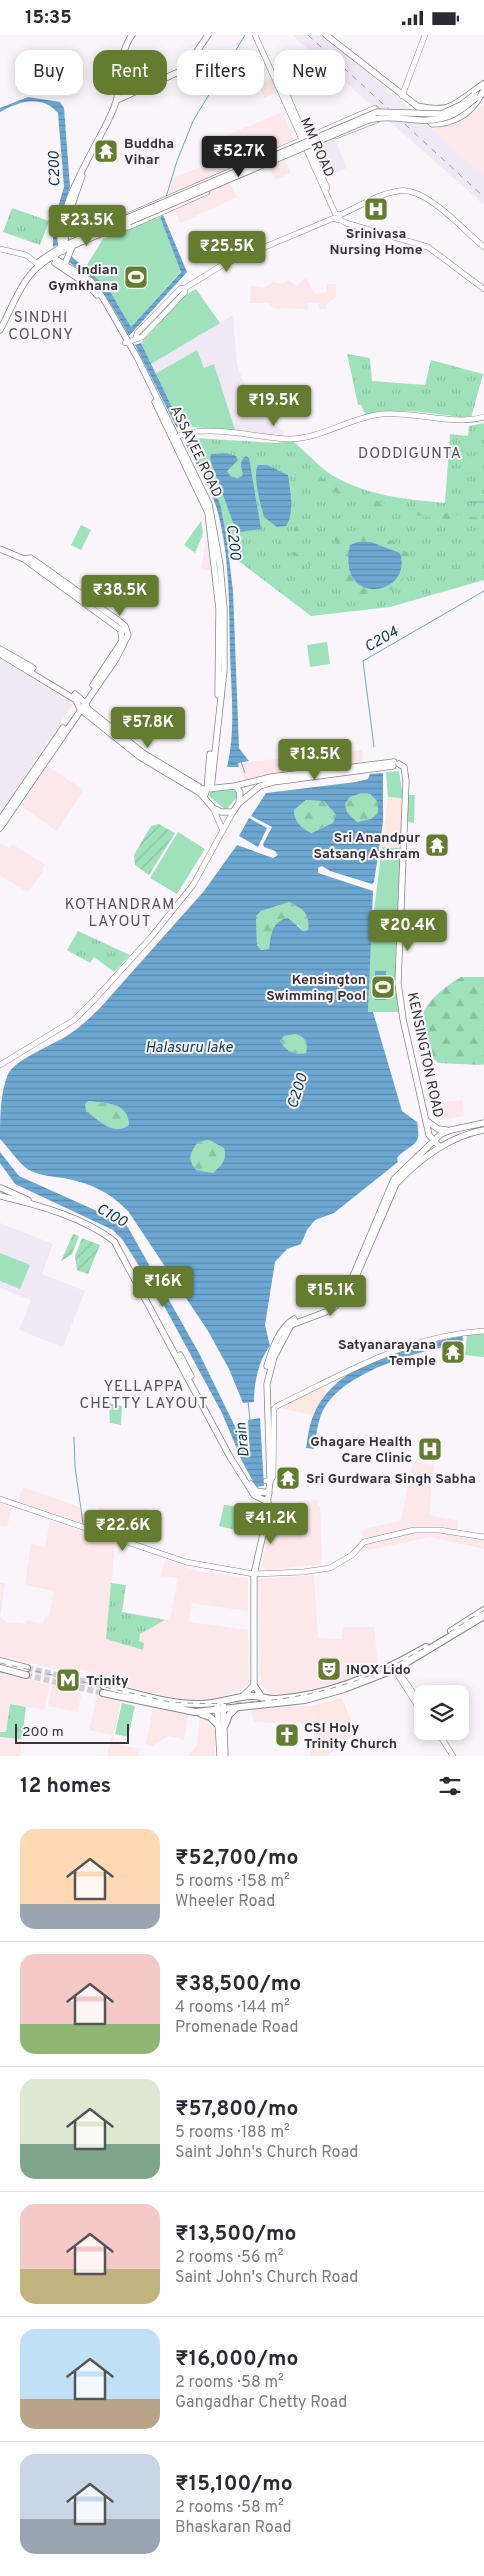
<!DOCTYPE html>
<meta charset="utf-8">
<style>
body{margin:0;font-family:Overpass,sans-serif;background:#f2f2f3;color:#2b2b33;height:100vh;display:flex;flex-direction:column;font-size:19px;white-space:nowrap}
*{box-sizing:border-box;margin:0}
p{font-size:16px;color:#7c7c81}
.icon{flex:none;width:28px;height:28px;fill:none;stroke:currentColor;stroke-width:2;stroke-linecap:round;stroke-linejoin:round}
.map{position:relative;height:1721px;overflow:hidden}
.panel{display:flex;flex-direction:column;background:#fff;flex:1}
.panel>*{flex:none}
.guide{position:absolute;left:15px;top:15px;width:455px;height:45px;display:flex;gap:10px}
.fabs{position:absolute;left:414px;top:1650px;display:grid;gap:10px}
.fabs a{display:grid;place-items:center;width:55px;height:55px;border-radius:10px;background:#fff;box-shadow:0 2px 12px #0003;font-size:25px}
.scale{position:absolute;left:15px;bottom:12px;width:114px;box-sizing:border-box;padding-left:5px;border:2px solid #353436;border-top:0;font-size:14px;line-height:18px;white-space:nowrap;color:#353436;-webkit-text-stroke:4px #f9f5fb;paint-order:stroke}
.price{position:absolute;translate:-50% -42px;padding:0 11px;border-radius:5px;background:#637c2f;color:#fff;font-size:16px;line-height:32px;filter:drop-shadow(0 1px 2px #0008)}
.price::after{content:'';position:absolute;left:50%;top:30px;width:15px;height:11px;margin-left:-8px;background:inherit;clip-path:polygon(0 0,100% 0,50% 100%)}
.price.selected{background:#222;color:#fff}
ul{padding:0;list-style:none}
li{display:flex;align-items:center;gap:15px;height:125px;padding:0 20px}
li+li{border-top:1px solid #e1e1e2}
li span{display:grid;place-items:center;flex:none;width:140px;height:100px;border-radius:15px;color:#555}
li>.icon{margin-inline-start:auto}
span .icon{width:60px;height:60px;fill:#fffc;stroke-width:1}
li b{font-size:21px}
h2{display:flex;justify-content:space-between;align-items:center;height:60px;padding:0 20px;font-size:21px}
.chip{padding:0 18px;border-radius:15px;background:#fff;box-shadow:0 2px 12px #0003;font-size:18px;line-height:45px}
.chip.selected{background:#637c2f;color:#fff}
.status{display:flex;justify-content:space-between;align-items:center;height:35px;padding:0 25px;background:#fff;direction:ltr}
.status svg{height:14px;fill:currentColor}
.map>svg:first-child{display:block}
</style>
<div class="status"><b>15:35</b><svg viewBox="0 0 49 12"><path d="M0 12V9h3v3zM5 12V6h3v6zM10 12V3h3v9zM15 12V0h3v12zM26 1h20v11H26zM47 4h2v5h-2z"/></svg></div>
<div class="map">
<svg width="484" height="1721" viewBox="0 0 484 1721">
<defs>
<pattern id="grass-tufts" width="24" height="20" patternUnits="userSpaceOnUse" patternTransform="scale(1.25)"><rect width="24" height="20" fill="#9ee1ba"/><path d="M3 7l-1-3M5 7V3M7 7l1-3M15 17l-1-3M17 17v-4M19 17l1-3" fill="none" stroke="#89c2a0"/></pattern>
<pattern id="forest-firs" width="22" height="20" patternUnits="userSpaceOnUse" patternTransform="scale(1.25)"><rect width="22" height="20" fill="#9ee1ba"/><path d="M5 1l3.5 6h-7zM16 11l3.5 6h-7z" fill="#89c2a0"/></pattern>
<pattern id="garden-furrows" width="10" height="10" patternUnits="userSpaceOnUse" patternTransform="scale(1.25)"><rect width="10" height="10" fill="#9ee1ba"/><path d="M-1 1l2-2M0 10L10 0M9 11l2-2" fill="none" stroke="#89c2a0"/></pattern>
<pattern id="water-rules" width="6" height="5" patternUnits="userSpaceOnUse" patternTransform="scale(1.25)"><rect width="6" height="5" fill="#6da8d3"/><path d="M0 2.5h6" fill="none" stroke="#5a8aac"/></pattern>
</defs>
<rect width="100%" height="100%" fill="#f9f5fb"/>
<!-- commercial -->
<path fill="#fce7ea" d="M275 42 281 56 264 63 258 49Z
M484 70V140L432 94 456 89Z
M282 77 295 106 229 135 216 105Z
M221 123 226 136 169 160 173 143Z
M285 125 291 138 275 145 269 132Z
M230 148 237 162 181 188 174 174Z
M306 242 314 259 327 257V249H336V262L326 269V274H319V268H308V274L281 273 280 275 270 271 269 268H250L251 251 263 253 273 247 282 249 288 245 297 251Z
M209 503 213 536 201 534 206 505Z
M362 715 363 726 244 745 238 728Z
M47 731 84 755 57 796 21 771Z
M0 808 10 813 12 809 45 830 42 835 44 836 28 857 0 841Z
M463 1065 464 1081 444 1084 443 1067Z
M413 1426 434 1430 429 1480 459 1486 455 1501 484 1504V1514L430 1502 360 1517 363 1494 401 1486Z
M23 1452 80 1472 82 1479 93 1480 91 1491 18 1466Z
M317 1465 318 1471H320L322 1529 266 1535 262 1530 272 1471Z
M0 1469 12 1473 7 1492 0 1491Z
M98 1473H148V1480L140 1507 97 1493Z
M50 1486 115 1508 109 1575 170 1585 178 1543 161 1541 165 1525 197 1536 248 1543V1576L192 1568 189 1587 248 1595 249 1650 213 1665 179 1664 95 1644 96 1638 80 1634 78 1639 0 1621V1548H5L0 1582 6 1587 26 1589 27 1585 43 1589 45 1581 49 1582 54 1556 25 1550 31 1508 45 1513Z
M314 1540 318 1603 342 1604 343 1592H374L378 1633 338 1649 285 1660 272 1659 264 1652 260 1641 258 1544Z
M0 1638 50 1650 44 1674 10 1669 6 1697H0Z
M52 1650 82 1657 77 1677 48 1671Z
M97 1661 121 1666 112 1708 140 1714 138 1721H107L112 1700 89 1695Z
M312 1671 316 1689 254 1687 251 1672Z
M153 1673 188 1680 184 1705 169 1701 152 1711 146 1709Z
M200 1683 206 1685 215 1695V1721H188L197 1710Z
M0 1702 22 1704 20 1721H0Z"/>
<!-- industrial -->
<path fill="#fce8e1" d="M388 762 403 763 401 813 382 812Z
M321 1353 327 1356 313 1380 279 1373Z
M342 1663 356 1698 326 1721H310L316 1689 312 1671Z"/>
<!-- built -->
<path fill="#f0e8f5" d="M292 0H323L406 70 422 88 432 94 484 140V170Z
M334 103 347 133 324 143 311 114Z
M233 280 237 330 257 379 284 396V400L181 391 151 329Z
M0 624 73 669 0 778Z
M0 1188 53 1209 42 1239 85 1256 63 1312 19 1295 31 1265 0 1253Z"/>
<!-- grass -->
<path fill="url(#grass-tufts)" d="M12 173 49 186 40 210 3 197Z
M347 319 370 323 372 346 425 350 431 325 483 339 471 383C437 380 399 370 366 381L361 370H358Z
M484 388V545L390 572 311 581 228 518 220 468 189 407 195 403 276 408 293 406C306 417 318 431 332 440 367 461 405 464 445 468L450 399 468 401 469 391Z
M78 896 130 920 114 937 94 922 90 928 67 915Z
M109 1368 122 1371 121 1390 110 1388Z
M224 1470 240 1472 244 1479 240 1496 219 1491Z
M111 1548 126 1550 122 1577 165 1585 140 1599 139 1606 144 1608 143 1615 106 1604Z
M10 1669 26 1672 22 1704 0 1702V1697H6Z"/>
<!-- forest -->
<path fill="url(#forest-firs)" d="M293 432 374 465 397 472 480 483 484 489 398 478 371 471 296 441 287 434Z
M297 490 335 499 351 497 379 501 396 507 409 520 407 536 398 553 374 559H353L346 551 279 511 277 508H280L345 549 344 537 337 528 340 514 334 505 294 496Z
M362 758 370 759 378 767V778L371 784 357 787 347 777 345 769 350 762Z
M306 765 324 766 336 780 334 788 310 798C301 793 294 786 294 775Z
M289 867C303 874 310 878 308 895L303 896 298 890 270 906 269 914 261 915 257 910 256 881 261 876Z
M461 942H484V1029L481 1030 438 1028C402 993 425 963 461 942Z
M296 999C306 1003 308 1008 306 1018 294 1020 287 1017 280 1006L284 1001Z
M88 1066C104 1068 129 1067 129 1090 113 1101 100 1086 86 1076L84 1068Z
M209 1105 224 1113C227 1125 222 1130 213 1138L196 1135C187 1123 190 1118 198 1107Z"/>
<!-- park -->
<path fill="#9ee1ba" d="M238 19 259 21 258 41 237 40Z
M160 182 181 236 131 292 108 253 85 233 103 204Z
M196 254 220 288 151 329 141 308 184 261Z
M197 315 204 333 214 329 235 395 181 391 155 339Z
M201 486 203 499 195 518 184 510Z
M81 490 91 495 81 515 71 510Z
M327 607 330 629 310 632 307 610Z
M399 736 403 763 388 762 386 737Z
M232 755 237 757V762L226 775 209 761 211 757Z
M408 760H415L414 788 408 787Z
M178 797 205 814 177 859 150 843Z
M382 812 401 813 395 928 399 977H368L370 907Z
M0 1218 30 1230 20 1254 0 1246Z
M484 1299V1322L465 1320 467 1300Z
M122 1668 135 1671 128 1702 115 1699Z"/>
<!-- garden -->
<path fill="url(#garden-furrows)" d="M159 789 175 798 149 840 135 830 134 820 151 791Z
M73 1199 79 1201 72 1219 61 1226Z
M82 1203 100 1210 88 1239 77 1235 75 1221Z"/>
<!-- water -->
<path fill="url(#water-rules)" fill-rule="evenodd" d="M28 62 60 67 64 73 70 152 58 188V209L53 212V189L64 152 58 78C42 59 19 66 0 77V73Z
M163 180 187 237 129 301C110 266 102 251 69 227L71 221 108 253 131 292 181 237 160 182Z
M141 308 181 391 177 393 135 310Z
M189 407 220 468 226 499 233 556 239 713 249 726 238 728 239 732H227C236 696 231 655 230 618 229 572 230 524 218 478 212 454 197 432 186 410Z
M225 418 236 421 238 425 227 436 231 442 238 443 243 440C241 432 239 426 246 421L249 423 261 494 238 497 235 493 210 424 211 419Z
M258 430H267L288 440C290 455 295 478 286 491L277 492 264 482C261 470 252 440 258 430Z
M358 507H371L400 518C414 561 336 574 350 510Z
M383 738V787L374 847 372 849 330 836 322 831 318 833V838L373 856 368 977H373L402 1076 417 1087C422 1113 412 1107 397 1123L398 1127 334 1178 315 1185 307 1195 301 1209 287 1214 275 1227 265 1290 270 1311C258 1326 254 1348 254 1367L243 1368 229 1334 208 1296 128 1176C108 1156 90 1148 63 1143 53 1142 38 1140 29 1135 21 1131 8 1112 0 1104 0 1083 0 1058 8 1039 15 1025 50 1011 65 1002 78 994 89 984 100 973L204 856 237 810 273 823 278 820 275 816 264 812 263 809 272 792 251 781 266 758 356 747 368 744 370 739ZM362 758 370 759 378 767V778L371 784 357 787 347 777 345 769 350 762ZM306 765 324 766 336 780 333 788 311 798C301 793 294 786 294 775ZM289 867C303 874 310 878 308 895L303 896 288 883C272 886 271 899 269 914L261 915 257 910 256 881 261 876ZM296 999C306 1003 308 1008 306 1018 294 1020 287 1017 280 1006L284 1001ZM88 1066C104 1068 129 1067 129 1090 113 1101 100 1086 86 1076L85 1069ZM209 1105 224 1113C227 1125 222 1130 213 1138L196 1135C187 1124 190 1118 198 1107Z
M249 783 267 793 258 812 239 801Z
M375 936H386V965H375Z
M0 1117 19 1141 126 1189 199 1318 250 1422 248 1385 260 1383 264 1451 256 1452 242 1426 222 1378 162 1267 122 1204 113 1195 15 1149 0 1128Z
M463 1301 462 1309C420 1315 338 1337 321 1380 317 1390 316 1403 314 1414L306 1413C308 1402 309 1389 314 1379 337 1326 411 1311 463 1301Z"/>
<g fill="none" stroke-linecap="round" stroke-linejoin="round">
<!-- stream -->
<path stroke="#6da8d3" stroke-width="1" d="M166 162 177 126 193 86 245 0
M184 402 188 409
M469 467H484
M374 712 363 626 484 556
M241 727 245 738
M248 1366 250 1385
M74 1402 75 1432 83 1488"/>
<!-- primary-tunnel -->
<path stroke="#d2ced4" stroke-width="6" stroke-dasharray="6 3" stroke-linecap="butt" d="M27 1633 104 1651
M26 1640 103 1658"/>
<!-- tertiary casing -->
<g stroke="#88858a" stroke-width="6">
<path id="tertiary" d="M255 0 335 178
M285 55 327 153
M402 61 425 0
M336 101 377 85
M340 180C358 172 378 159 398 156 426 151 463 195 484 212
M339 184 346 188 428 212 484 254
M118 185 375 73 380 79
M116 195 131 191 207 157
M0 214 26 220 36 228
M136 303 137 298 181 253H185L224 229 334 183 338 185 339 179
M125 308 142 302 185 257V253
M176 402C203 388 258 403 289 404 321 404 351 382 382 379 413 376 456 391 484 382
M213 773 223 796
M0 1030 74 985 95 964 152 901 193 850 233 777
M266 1446H270L273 1442 274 1374 277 1371C346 1338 406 1301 484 1296
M0 1464 186 1527 254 1539 303 1537 330 1533 352 1520 364 1507 414 1495H439L484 1502
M396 1634 399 1642 422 1678
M399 1638 422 1670
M437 1696 453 1721"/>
</g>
<!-- secondary casing -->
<g stroke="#88858a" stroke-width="7">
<path id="secondary" d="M326 0 417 71 432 89C456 89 473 77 484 55
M117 65 185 34 208 0
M417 71C452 79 455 68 482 50
M65 207 66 187 82 141
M63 216C48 189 94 114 107 88 111 80 115 72 117 63 121 42 119 18 132 0
M49 220 91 246 103 263 137 322 209 469 220 530 224 574V635L211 754
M37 228 61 212 127 183
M55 228 88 250 97 260
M65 229 72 212
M0 295C10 277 17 256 30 240 50 215 99 201 129 187
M155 367 208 478 219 574 218 660
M0 514 24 524 31 523 119 586 125 591 128 600 116 624 0 793
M24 524 121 595 122 606 93 650
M0 614 33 633
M0 619 76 665 80 674 140 722 200 758 213 773 221 777H233L239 768 240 757 235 751 207 754 204 762
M75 659 85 668 88 674 143 718 206 756
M399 729 404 732 406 746 398 948 403 984 429 1100 440 1112
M235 751 271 742 394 727
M207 754 210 719
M239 768 260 751 273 747 393 731
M0 785 63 693
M427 1086 438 1094 447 1095
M1 1153 28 1165
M0 1161C38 1170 83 1182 114 1206L230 1422 254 1460 268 1467
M353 1241 394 1144 441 1099 451 1095 484 1088
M180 1320 191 1341
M267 1331C272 1314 279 1293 294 1284
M251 1449 256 1456 269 1458
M242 1662 254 1650
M263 1664 254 1650V1539L264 1495 270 1446 267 1349 274 1322 291 1290 331 1275 348 1260 396 1149C419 1124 450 1101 484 1095
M217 1668 220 1721
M223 1668 225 1721"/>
</g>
<!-- primary casing -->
<g stroke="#88858a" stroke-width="8">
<path id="primary" d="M482 50 484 49
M451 1596 484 1575
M0 1626 27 1633
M0 1633 26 1640
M104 1651C136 1658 169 1670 201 1669 218 1669 233 1662 250 1661 259 1660 267 1665 276 1664 329 1661 381 1638 426 1612
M103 1658 195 1677 305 1665 344 1654 396 1634 484 1581
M201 1679 210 1682 218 1690
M225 1690 229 1680 236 1673"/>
</g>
<!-- tertiary -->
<use href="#tertiary" stroke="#fff" stroke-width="5"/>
<!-- secondary -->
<use href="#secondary" stroke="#fff" stroke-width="5.5"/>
<!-- primary -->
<use href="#primary" stroke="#fff" stroke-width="6"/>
<!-- rail -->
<path stroke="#99979b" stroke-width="1" stroke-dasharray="6 6" stroke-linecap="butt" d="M308 0 484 162
M0 1628 170 1667C249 1673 332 1663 403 1625 431 1610 457 1592 484 1575"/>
<!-- secondary-bridge casing -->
<g stroke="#88858a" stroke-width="7" stroke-linecap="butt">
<path id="secondary-bridge" d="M127 183 377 77 441 79 461 70 474 60
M129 187 366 86C393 77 418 90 443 83 456 80 466 71 476 63"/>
</g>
<!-- secondary-bridge -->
<use href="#secondary-bridge" stroke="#fff" stroke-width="5.5"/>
</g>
<!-- icons -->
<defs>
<g id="temple-square" transform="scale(1.25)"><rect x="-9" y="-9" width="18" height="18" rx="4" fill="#637c2f" stroke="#f9f5fb"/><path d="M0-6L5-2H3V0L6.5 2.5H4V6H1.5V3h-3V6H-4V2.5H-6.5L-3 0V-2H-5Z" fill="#fff"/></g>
<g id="hospital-square" transform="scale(1.25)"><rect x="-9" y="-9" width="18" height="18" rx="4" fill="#637c2f" stroke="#f9f5fb"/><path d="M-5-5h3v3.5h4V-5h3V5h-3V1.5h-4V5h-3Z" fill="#fff"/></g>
<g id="stadium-square" transform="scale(1.25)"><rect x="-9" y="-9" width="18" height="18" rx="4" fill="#637c2f" stroke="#f9f5fb"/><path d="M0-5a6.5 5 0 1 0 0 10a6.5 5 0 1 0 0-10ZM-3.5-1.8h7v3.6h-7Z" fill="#fff"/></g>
<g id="theatre-square" transform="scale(1.25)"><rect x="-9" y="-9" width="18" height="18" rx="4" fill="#637c2f" stroke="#f9f5fb"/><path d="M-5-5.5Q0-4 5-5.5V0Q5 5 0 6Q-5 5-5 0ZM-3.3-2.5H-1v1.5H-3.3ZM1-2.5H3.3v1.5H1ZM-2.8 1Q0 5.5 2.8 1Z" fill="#fff"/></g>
<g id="metro-square" transform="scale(1.25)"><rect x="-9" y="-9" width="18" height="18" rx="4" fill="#637c2f" stroke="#f9f5fb"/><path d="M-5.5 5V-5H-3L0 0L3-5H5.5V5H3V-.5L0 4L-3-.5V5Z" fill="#fff"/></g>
<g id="church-square" transform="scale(1.25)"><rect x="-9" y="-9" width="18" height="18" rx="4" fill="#637c2f" stroke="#f9f5fb"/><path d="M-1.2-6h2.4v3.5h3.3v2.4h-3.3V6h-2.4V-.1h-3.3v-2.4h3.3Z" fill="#fff"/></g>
</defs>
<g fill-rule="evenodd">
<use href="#temple-square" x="106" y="116"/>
<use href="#hospital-square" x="376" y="174"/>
<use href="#stadium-square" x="136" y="242"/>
<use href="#temple-square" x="437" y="810"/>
<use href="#stadium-square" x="383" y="952"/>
<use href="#temple-square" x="453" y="1317"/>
<use href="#hospital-square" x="430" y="1414"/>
<use href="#temple-square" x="288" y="1443"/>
<use href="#theatre-square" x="329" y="1634"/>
<use href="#metro-square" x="68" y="1645"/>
<use href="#church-square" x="287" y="1700"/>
</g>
<g text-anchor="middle" stroke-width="4" stroke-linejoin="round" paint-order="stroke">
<!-- poi labels -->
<g font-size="14" font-weight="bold" fill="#353436" stroke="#f9f5fb" text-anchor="start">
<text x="124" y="113">Buddha<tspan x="124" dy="16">Vihar</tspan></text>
<text x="376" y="203" text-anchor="middle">Srinivasa<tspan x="376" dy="16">Nursing Home</tspan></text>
<text x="118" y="239" text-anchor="end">Indian<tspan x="118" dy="16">Gymkhana</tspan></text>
<text x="420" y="807" text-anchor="end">Sri Anandpur<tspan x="420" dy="16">Satsang Ashram</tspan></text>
<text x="366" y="949" text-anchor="end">Kensington<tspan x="366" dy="16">Swimming Pool</tspan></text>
<text x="436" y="1314" text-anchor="end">Satyanarayana<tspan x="436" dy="16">Temple</tspan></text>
<text x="412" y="1411" text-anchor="end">Ghagare Health<tspan x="412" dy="16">Care Clinic</tspan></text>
<text x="306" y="1448">Sri Gurdwara Singh Sabha</text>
<text x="346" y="1639">INOX Lido</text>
<text x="86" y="1650">Trinity</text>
<text x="304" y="1697">CSI Holy<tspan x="304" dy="16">Trinity Church</tspan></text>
</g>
<!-- street labels -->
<g font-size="14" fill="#353436" stroke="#f9f5fb">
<text transform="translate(318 112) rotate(66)" y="5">MM ROAD</text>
<text transform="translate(197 416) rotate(64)" y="5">ASSAYEE ROAD</text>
<text transform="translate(426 1020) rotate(78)" y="5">KENSINGTON ROAD</text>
</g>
<!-- water labels -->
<g font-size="15" font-style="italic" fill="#083956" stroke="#f9f5fb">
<text transform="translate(54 134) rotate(-92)" y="5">C200</text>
<text transform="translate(234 507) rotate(83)" y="5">C200</text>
<text transform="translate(381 604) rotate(-30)" y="5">C204</text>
<text x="189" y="1017">Halasuru lake</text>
<text transform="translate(297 1056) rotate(-72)" y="5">C200</text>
<text transform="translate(112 1180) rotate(30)" y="5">C100</text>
<text transform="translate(242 1405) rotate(-96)" y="5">Drain</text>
</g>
<!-- neighbourhood labels -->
<g font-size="15" letter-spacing="1" fill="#545256" stroke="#f9f5fb">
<text x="41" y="287">SINDHI<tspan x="41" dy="17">COLONY</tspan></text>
<text x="410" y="423">DODDIGUNTA</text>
<text x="120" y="874">KOTHANDRAM<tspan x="120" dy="17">LAYOUT</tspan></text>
<text x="144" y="1356">YELLAPPA<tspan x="144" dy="17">CHETTY LAYOUT</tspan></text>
</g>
</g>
</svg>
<div class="fabs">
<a><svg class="icon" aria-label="layers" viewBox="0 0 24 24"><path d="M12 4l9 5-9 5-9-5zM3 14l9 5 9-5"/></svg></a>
</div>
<div class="scale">200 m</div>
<b class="price selected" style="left:239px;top:143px">₹52.7K</b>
<b class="price" style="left:87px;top:212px">₹23.5K</b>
<b class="price" style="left:227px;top:238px">₹25.5K</b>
<b class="price" style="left:274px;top:392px">₹19.5K</b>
<b class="price" style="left:120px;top:582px">₹38.5K</b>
<b class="price" style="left:148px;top:714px">₹57.8K</b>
<b class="price" style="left:315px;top:746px">₹13.5K</b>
<b class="price" style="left:408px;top:917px">₹20.4K</b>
<b class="price" style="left:163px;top:1273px">₹16K</b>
<b class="price" style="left:331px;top:1282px">₹15.1K</b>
<b class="price" style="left:271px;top:1510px">₹41.2K</b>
<b class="price" style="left:123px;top:1517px">₹22.6K</b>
<div class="guide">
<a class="chip">Buy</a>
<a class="chip selected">Rent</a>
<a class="chip">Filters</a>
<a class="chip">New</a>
</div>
</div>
<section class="panel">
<h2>12 homes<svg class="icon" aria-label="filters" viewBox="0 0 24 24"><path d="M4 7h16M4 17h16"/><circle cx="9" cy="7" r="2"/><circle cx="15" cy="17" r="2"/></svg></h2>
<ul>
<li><span style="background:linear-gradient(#ffd9b3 75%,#9aa5b1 0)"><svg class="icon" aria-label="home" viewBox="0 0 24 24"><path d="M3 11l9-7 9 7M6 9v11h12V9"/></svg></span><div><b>₹52,700/mo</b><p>5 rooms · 158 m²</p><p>Wheeler Road</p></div></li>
<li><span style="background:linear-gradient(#f6c9c9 70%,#8fb573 0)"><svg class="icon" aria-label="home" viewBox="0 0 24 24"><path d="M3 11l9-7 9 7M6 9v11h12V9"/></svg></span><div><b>₹38,500/mo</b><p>4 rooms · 144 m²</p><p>Promenade Road</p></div></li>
<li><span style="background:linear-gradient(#dfe7d0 65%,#7fa58c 0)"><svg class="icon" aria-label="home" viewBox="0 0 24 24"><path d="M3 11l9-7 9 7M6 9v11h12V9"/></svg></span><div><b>₹57,800/mo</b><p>5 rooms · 188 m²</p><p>Saint John's Church Road</p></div></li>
<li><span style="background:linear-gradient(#f6c9c9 65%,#c2b280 0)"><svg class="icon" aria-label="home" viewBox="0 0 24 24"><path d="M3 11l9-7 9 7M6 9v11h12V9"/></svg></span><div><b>₹13,500/mo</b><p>2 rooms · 56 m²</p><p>Saint John's Church Road</p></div></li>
<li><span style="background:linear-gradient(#bfe0f5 70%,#b9a48a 0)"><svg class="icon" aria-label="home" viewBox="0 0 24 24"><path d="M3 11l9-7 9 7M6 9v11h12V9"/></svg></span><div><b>₹16,000/mo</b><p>2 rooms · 58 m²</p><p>Gangadhar Chetty Road</p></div></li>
<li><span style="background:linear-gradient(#c9d6e8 65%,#9aa5b1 0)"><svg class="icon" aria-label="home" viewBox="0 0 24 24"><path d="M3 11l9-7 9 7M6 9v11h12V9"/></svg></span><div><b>₹15,100/mo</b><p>2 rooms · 58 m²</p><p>Bhaskaran Road</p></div></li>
</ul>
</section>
